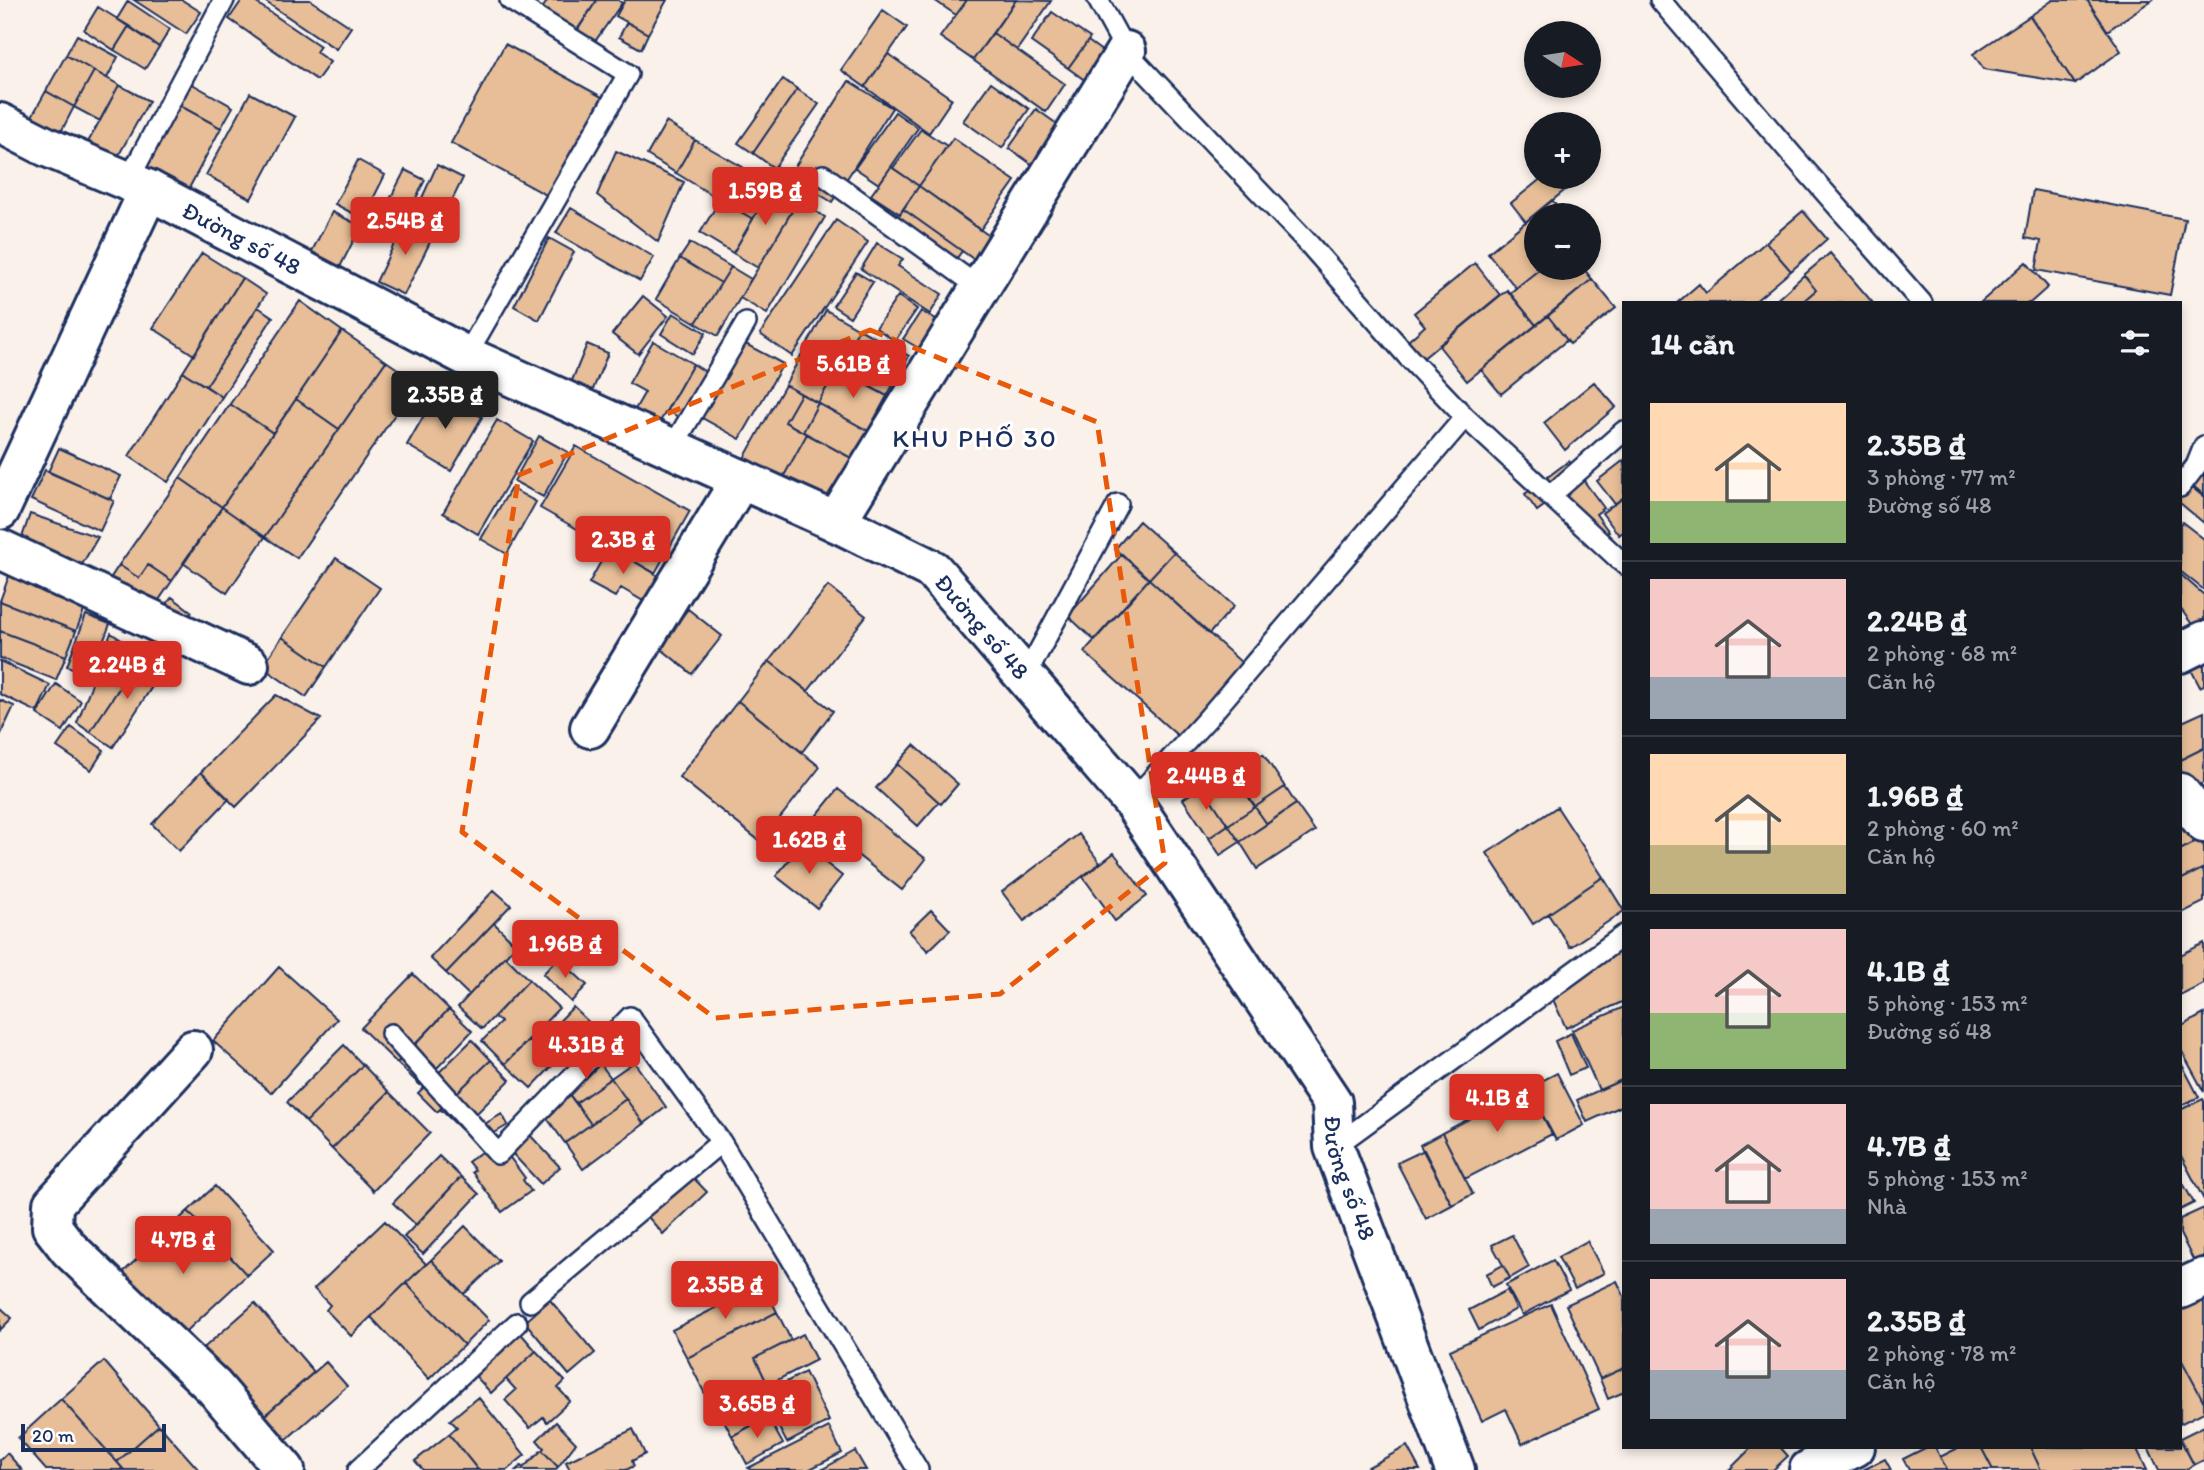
<!DOCTYPE html>
<html lang="vi">
<meta charset="utf-8">
<style>
body{margin:0;font-family:Itim,sans-serif;background:#242831;color:#f1f3f6;height:100vh;display:flex;flex-direction:column;font-size:26px;white-space:nowrap}
*{box-sizing:border-box;margin:0}
p{font-size:23px;color:#9ea1a6}
.icon{flex:none;width:38px;height:38px;fill:none;stroke:currentColor;stroke-width:2;stroke-linecap:round;stroke-linejoin:round}
.map{position:relative;flex:1;overflow:hidden}
.side{position:absolute;left:1622px;top:301px;width:560px;height:1148px;display:flex;flex-direction:column;background:#171b24;border-radius:0px;box-shadow:0 4px 10px #0003}
.side>*{flex:none}
.needle{width:46px;rotate:102deg}
.fabs{position:absolute;left:1524px;top:21px;display:grid;gap:14px}
.fabs a{display:grid;place-items:center;width:77px;height:77px;border-radius:50%;background:#171b24;box-shadow:0 4px 10px #0003;font-size:35px}
.scale{position:absolute;left:21px;bottom:18px;width:145px;box-sizing:border-box;padding-left:7px;border:4px solid #1b2f5e;border-top:0;font-size:19px;line-height:24px;white-space:nowrap;color:#1b2f5e;-webkit-text-stroke:5px #fff;paint-order:stroke}
.price{position:absolute;translate:-50% -60px;padding:0 16px;border-radius:7px;background:#d93025;color:#fff;font-size:23px;line-height:46px;filter:drop-shadow(0 2px 4px #0008)}
.price::after{content:'';position:absolute;left:50%;top:42px;width:21px;height:16px;margin-left:-10px;background:inherit;clip-path:polygon(0 0,100% 0,50% 100%)}
.price.active{background:#222;color:#fff}
ul{padding:0;list-style:none}
li{display:flex;align-items:center;gap:21px;height:175px;padding:0 28px}
li+li{border-top:2px solid #363941}
li span{display:grid;place-items:center;flex:none;width:196px;height:140px;border-radius:0px;color:#555}
li>.icon{margin-inline-start:auto}
span .icon{width:84px;height:84px;fill:#fffc;stroke-width:1}
li b{font-size:30px}
h2{display:flex;justify-content:space-between;align-items:center;height:84px;padding:0 28px;font-size:30px}
.map>svg:first-child{display:block}
</style>
<div class="map">
<svg width="2204" height="1470" viewBox="0 0 2204 1470">
<rect width="100%" height="100%" fill="#faf2ea"/>
<filter id="ink" filterUnits="userSpaceOnUse"><feTurbulence type="fractalNoise" baseFrequency=".0143" numOctaves="2"/><feDisplacementMap in="SourceGraphic" scale="14" xChannelSelector="R" yChannelSelector="G"/><feConvolveMatrix kernelMatrix="1 2 1 2 8 2 1 2 1" color-interpolation-filters="sRGB"/></filter>
<g filter="url(#ink)">
<!-- building -->
<path fill="#e7be97" stroke="#1b2f5e" stroke-width="2" d="M134 0H182L201 12 186 34Z
M242 0H252L320 46 316 52 330 62 317 80 229 19Z
M263 0H310L351 27 336 49Z
M548 0H597L573 37 539 13Z
M597 0H618L622 3 584 57 567 45Z
M625 0H667L648 34 616 16Z
M934 0H967L956 15Z
M967 0H1016L973 60 940 37Z
M1016 0 1051 1 1017 50 993 33Z
M2053 0H2087L2121 51 2075 84 2030 16Z
M2087 0H2152L2107 31Z
M128 1 170 29 159 47 117 19Z
M98 7 129 26 114 50 84 30Z
M883 10 907 27 865 87 841 70Z
M1052 12 1090 38 1068 68 1031 42Z
M2030 16 2075 84 1984 69 1973 54Z
M627 22 648 34 641 49 619 37Z
M129 26 159 47 145 69 114 50Z
M993 33 1065 84 1046 112 973 60Z
M77 35 118 57 107 78 66 55Z
M1088 41 1117 62 1097 89 1068 68Z
M505 44 602 97 548 196 451 143Z
M888 54 952 99 929 133 865 87Z
M66 55 94 71 74 107 46 91Z
M94 71 119 85 100 121 74 107Z
M783 79 797 89 753 153 738 143Z
M187 81 233 107 221 128 175 103Z
M849 81 892 108 832 202 789 176Z
M991 82 1029 109 1002 148 963 121Z
M119 85 149 101 116 160 87 144Z
M797 89 819 104 774 168 753 153Z
M46 91 74 107 60 134 31 118Z
M250 93 295 117 251 199 206 175Z
M175 103 221 128 187 192 140 165Z
M1036 109 1064 129 1037 168 1009 148Z
M895 112 918 128 879 184 855 168Z
M666 122 695 140 676 173 647 155Z
M921 129 947 146 919 186 893 168Z
M953 138 1015 181 980 230 919 186Z
M695 140 741 166 720 200 676 173Z
M616 151 684 182 658 242 597 195Z
M358 160 385 175 363 219 335 204Z
M437 165 463 178 441 223 416 211Z
M741 166 772 186 753 219 720 200Z
M891 167 919 186 900 214 871 195Z
M405 170 425 180 410 210 390 199Z
M1543 177H1581L1526 222 1511 203Z
M772 186 798 201 758 268 733 253Z
M919 186 995 240 979 263 903 209Z
M2033 190 2185 219 2170 295 2036 270 2041 241 2025 238Z
M720 200 753 219 733 253 700 233Z
M1552 200 1564 215H1536V268H1541L1516 288 1488 253Z
M798 201 825 217 767 314 740 298Z
M571 208 654 257 640 281 556 233Z
M903 209 962 251 949 269 890 228Z
M1803 211 1827 239 1791 271 1766 242Z
M332 212 361 226 339 269 310 255Z
M406 219 435 232 404 295 376 282Z
M836 220 868 242 792 356 760 334Z
M549 238 574 252 539 320 514 306Z
M1766 242 1791 271 1753 303H1677L1699 284 1706 293Z
M690 243 731 267 721 283 680 258Z
M877 243 903 259 898 266 942 294 930 314 861 269Z
M202 253 242 278 194 355 153 328Z
M1830 253 1873 303H1801L1816 290 1804 275Z
M680 258 721 283 696 323 656 299Z
M2026 262 2048 287 2030 303H1980Z
M1475 263 1500 295 1421 360 1407 342 1425 326 1414 313Z
M731 267 751 279 718 336 696 323Z
M1541 268H1583L1592 279 1536 325 1510 293Z
M856 272 873 282 850 317 833 306Z
M1804 275 1816 290 1801 303H1773Z
M242 278 266 294 206 386 183 372Z
M1592 279 1616 308 1570 344 1548 316Z
M1507 290 1536 325 1467 381 1439 346Z
M643 296 668 316 638 354 612 334Z
M898 296 917 309 895 341 876 328Z
M300 301 342 331 273 433 230 404Z
M258 307 273 317 222 397 206 386Z
M826 310 859 329 837 369 804 350Z
M921 311 949 328 932 356 903 339Z
M673 313 706 333 693 354 661 334Z
M1548 316 1567 340 1501 394 1481 370Z
M859 329 909 356 887 396 837 369Z
M342 331 386 361 339 429 296 399Z
M653 341 693 364 657 427 633 413 645 392 629 383Z
M740 341 783 364 740 439 697 415Z
M587 344 608 353 592 392 571 383Z
M804 350 837 369 818 403 785 385Z
M386 361 417 382 297 558 265 537Z
M693 364 709 374 683 420 667 410Z
M837 369 887 396 868 431 818 403Z
M183 372 222 397 168 482 129 456Z
M1594 382 1616 407 1565 450 1544 423Z
M785 385 801 394 785 422 807 434 780 483 742 462Z
M438 391 482 417 451 471 407 445Z
M801 394 818 403 803 432 785 422Z
M296 399 339 429 265 537 222 507Z
M818 403 868 431 853 459 803 432Z
M230 404 273 433 222 507 180 478Z
M497 420 533 441 478 534 443 513Z
M807 434 853 459 826 508 780 483Z
M539 436 568 452 543 497 514 481Z
M2204 439V495L2180 475V468Z
M576 446 690 511 655 573 540 508Z
M59 448 121 476 110 499 48 472Z
M1624 460V497L1615 504 1597 481Z
M1569 461 1604 508 1596 514 1609 532 1590 545 1555 498 1537 511 1525 494Z
M45 470 114 501 100 531 31 500Z
M180 478 222 507 172 581 148 565 139 578 119 565Z
M2190 486 2204 497V523L2180 503V498Z
M511 488 536 502 507 554 481 539Z
M1624 497V531L1619 535 1602 513Z
M222 507 265 537 227 593 183 563Z
M30 514 98 537 77 573 17 552Z
M1139 521 1174 552 1149 579 1115 549Z
M2182 522 2204 539V590L2180 571V524Z
M609 547 659 576 645 602 621 588 615 597 589 583Z
M1174 552 1234 606 1209 634 1149 579Z
M1122 554 1149 579 1094 640 1068 616Z
M336 558 380 588 326 667 282 637Z
M119 565 139 578 148 565 172 581 141 626 98 597Z
M10 573 87 603 76 631 0 601Z
M2180 574 2204 595V632L2200 635 2180 608Z
M1149 579 1242 663 1178 736 1084 652Z
M828 586 866 616 808 691 769 661Z
M172 597 192 612 171 639 152 624Z
M0 601 76 631 66 656 0 631Z
M688 609 722 636 692 674 659 647Z
M86 615 110 624 90 675 67 666Z
M0 631 66 656 56 680 0 658Z
M111 633 142 654 90 732 77 723Z
M282 637 326 667 306 697 262 667Z
M142 654 164 668 113 747 90 732Z
M2204 654V685L2200 687 2187 662Z
M0 661 50 685 37 712 0 694Z
M769 661 833 711 802 752 738 701Z
M56 684 81 701 63 731 37 714Z
M276 695 321 719 236 807 201 772Z
M0 700 14 706 0 736Z
M738 701 820 767 761 842 679 777Z
M2204 712V748L2180 760V723Z
M71 727 104 750 91 770 57 747Z
M914 745 958 784 941 804 897 764Z
M2204 748V783L2189 791 2180 773V760Z
M1263 754 1285 787 1255 807 1234 774Z
M897 764 939 802 918 826 876 788Z
M1230 767 1255 807 1228 825 1202 786Z
M201 772 229 799 179 851 152 824Z
M1202 786 1228 825 1209 838 1183 799Z
M1285 787 1296 804 1267 824 1255 807Z
M838 789 926 859 902 890 813 820Z
M2180 803 2200 839 2180 850Z
M1296 804 1315 831 1257 869 1240 842Z
M1255 807 1267 824 1240 842 1228 825Z
M1557 807 1603 877 1533 924 1487 853Z
M1228 825 1240 842 1220 855 1209 838Z
M1079 834 1100 863 1024 921 1002 892Z
M2200 839 2204 847V868L2180 880V850Z
M802 844 842 876 817 908 776 876Z
M1114 853 1147 896 1115 921 1083 877Z
M2202 869 2204 873V902L2180 914V880Z
M1603 877 1624 911 1570 947 1548 914Z
M494 890 511 905 446 973 430 958Z
M931 910 950 930 928 951 909 931Z
M494 923 516 945 469 995 446 973Z
M2204 943V984L2180 996V955Z
M1624 946V1001L1566 1028 1545 982Z
M505 956 529 980 482 1029 458 1007Z
M558 958 587 985 571 1002 543 974Z
M279 967 337 1019 271 1093 213 1041Z
M413 974 449 1009 397 1063 361 1028Z
M529 980 559 1008 505 1064 482 1041 501 1022 494 1017Z
M573 1007 596 1029 568 1060 543 1038Z
M1624 1007V1079L1599 1090 1572 1030Z
M449 1009 472 1031 437 1068 414 1046Z
M2204 1014V1092L2180 1048V1027Z
M1571 1033 1586 1068 1569 1075 1555 1041Z
M472 1040 491 1060 437 1112 418 1093Z
M529 1040 554 1064 531 1088 505 1064Z
M344 1045 363 1065 306 1122 287 1102Z
M414 1046 437 1068 420 1085 397 1063Z
M596 1058 611 1078 576 1103 561 1084Z
M491 1060 510 1080 461 1129 440 1109Z
M2180 1061 2199 1097 2180 1106Z
M634 1062 666 1107 644 1124 611 1078Z
M363 1065 389 1092 332 1149 306 1122Z
M1557 1073 1584 1125 1556 1140 1528 1088Z
M611 1078 626 1099 591 1124 576 1103Z
M1624 1079V1105L1587 1122 1577 1100Z
M561 1084 591 1124 565 1143 536 1103Z
M1528 1088 1552 1134 1465 1179 1442 1133Z
M389 1092 430 1133 373 1191 332 1149Z
M626 1099 644 1124 583 1169 565 1143Z
M2203 1099 2204 1101V1200L2180 1154V1110Z
M502 1114 508 1125 476 1144 469 1133Z
M528 1133 560 1167 541 1184 510 1151Z
M1442 1133 1473 1194 1452 1205 1420 1145Z
M497 1140 525 1178 523 1180 531 1191 502 1212 472 1172 475 1170 468 1162Z
M1424 1150 1452 1205 1426 1219 1397 1163Z
M439 1156 461 1177 416 1225 393 1203Z
M684 1168 707 1192 663 1234 641 1209Z
M461 1177 479 1194 423 1254 404 1237Z
M2180 1178 2194 1203 2180 1210Z
M215 1186 274 1250 247 1275 188 1211Z
M2204 1208V1274L2201 1275 2180 1234V1219Z
M188 1211 247 1275 177 1340 118 1277Z
M385 1221 426 1264 351 1336 326 1310 330 1305 314 1289Z
M465 1226 499 1261 464 1294 431 1260Z
M1512 1235 1529 1267 1510 1278 1492 1245Z
M1587 1241 1604 1273 1575 1289 1558 1257Z
M431 1260 489 1320 464 1345 406 1283Z
M1553 1260 1569 1290 1522 1315 1506 1285Z
M1503 1265 1510 1278 1492 1287 1486 1274Z
M1617 1281 1624 1296V1368L1600 1379 1566 1305Z
M406 1283 464 1345 429 1379 371 1317Z
M763 1284 777 1312 687 1358 672 1330Z
M2204 1285V1402L2180 1357V1297Z
M1507 1290 1516 1309 1479 1330 1469 1310Z
M550 1300 595 1353 569 1375 525 1322Z
M255 1303 314 1372 241 1436 182 1367Z
M1551 1304 1599 1409 1522 1444 1506 1409 1482 1421 1450 1350Z
M0 1307 12 1318 0 1330Z
M777 1312 791 1340 755 1358 768 1385 714 1412 687 1358Z
M517 1329 536 1351 491 1393 471 1371Z
M803 1334 816 1360 768 1385 755 1358Z
M536 1351 565 1381 558 1388 570 1401 547 1422 543 1417 530 1428 505 1400 516 1390 506 1379Z
M2180 1357 2204 1402V1412L2180 1424Z
M104 1361 159 1425 117 1462 61 1399Z
M326 1362 347 1386 263 1460 241 1436Z
M1624 1368V1392L1608 1399 1600 1379Z
M805 1372 829 1421 787 1443 770 1411 777 1407 769 1391Z
M763 1389 773 1407 766 1412 768 1417 732 1436 720 1413Z
M478 1397 525 1455 507 1470H478L449 1434 457 1427 450 1420Z
M61 1399 117 1462 124 1470H46L18 1438Z
M768 1417 783 1444 747 1464 732 1436Z
M556 1422 576 1443 558 1467 542 1450 544 1448 537 1440Z
M159 1425 199 1470H124L117 1462Z
M2204 1426V1460L2194 1465 2180 1438Z
M829 1427 842 1453 808 1470H750L748 1468Z
M633 1429 645 1454 632 1461 634 1466 626 1470H570L566 1462Z
M449 1434 478 1470H423L415 1461Z
M2180 1439 2194 1465 2185 1470H2159L2149 1449 2152 1447H2180Z
M1407 1446 1420 1470H1363Z
M1752 1447H1780L1788 1456 1773 1470H1729Z
M1927 1447H1935L1947 1470H1909L1903 1459Z
M1960 1447H1981L1993 1470H1947L1940 1457Z
M1981 1447H2030L2041 1470H1993Z
M2030 1447H2136L2147 1470H2041Z
M542 1450 558 1467 555 1470H516L521 1466 523 1468Z
M855 1451 866 1470H821Z
M7 1453 22 1470H0V1460Z
M1885 1459 1891 1470H1863Z"/>
<g fill="none" stroke-linecap="round" stroke-linejoin="round">
<!-- lane casing -->
<g stroke="#1b2f5e" stroke-width="24">
<path id="lane" d="M1098 0 1126 51 1309 244 1409 358 1465 417 1624 564
M1660 0 1793 156 1922 303
M823 175 980 288
M128 181 224 0
M466 356 628 74 510 0
M672 448 746 323
M2180 487 2196 466 2204 446
M1550 496 1624 431
M1026 675 1118 504
M1132 801 1207 719 1465 417
M391 1034 498 1154 630 1017 721 1142 918 1470
M1334 1147 1624 935
M530 1302 721 1142
M358 1470 517 1323"/>
</g>
<!-- street casing -->
<g stroke="#1b2f5e" stroke-width="44">
<g id="street">
<path id="s1" d="M0 123 47 147 149 190 466 356 836 522 933 570 1132 801 1332 1102 1334 1147 1455 1470"/>
<path d="M0 510 149 190"/>
<path d="M836 522 1126 51"/>
<path d="M0 549 249 665"/>
<path d="M2180 653 2204 641"/>
<path d="M590 728 741 479"/>
<path d="M2180 793 2204 823"/>
<path d="M193 1050 53 1204 52 1227 69 1249 214 1387 285 1470"/>
<path d="M2180 1289 2204 1278"/>
<path d="M1809 1470 1855 1447"/>
</g>
</g>
<!-- lane -->
<use href="#lane" stroke="#fff" stroke-width="19"/>
<!-- street -->
<use href="#street" stroke="#fff" stroke-width="38"/>
</g>
</g>
<!-- marked area -->
<path fill="none" stroke="#e8590c" stroke-width="5" stroke-dasharray="14 9" stroke-linejoin="round" d="M870 330 1097 422 1165 863 1000 994 715 1018 462 832 519 475Z"/>
<g text-anchor="middle" stroke-width="6" stroke-linejoin="round" paint-order="stroke">
<!-- street labels -->
<g font-size="24" fill="#1b2f5e" stroke="#fff">
<text dy="8" stroke="none"><textPath href="#s1" startOffset="268">Đường số 48</textPath></text>
<text dy="8" stroke="none"><textPath href="#s1" startOffset="1110">Đường số 48</textPath></text>
<text dy="8" stroke="none"><textPath href="#s1" startOffset="1780">Đường số 48</textPath></text>
</g>
<!-- neighbourhood labels -->
<g font-size="26" letter-spacing="2" fill="#1b2f5e" stroke="#fff">
<text x="975" y="447">KHU PHỐ 30</text>
</g>
</g>
</svg>
<div class="fabs">
<a><svg class="needle" viewBox="-14 -14 28 28"><path d="M0-13l5 13h-10z" fill="#e53935"/><path d="M0 13l5-13h-10z" fill="#9ea1a6"/></svg></a>
<a>+</a>
<a>−</a>
</div>
<div class="scale">20 m</div>
<b class="price" style="left:765px;top:227px">1.59B ₫</b>
<b class="price" style="left:405px;top:257px">2.54B ₫</b>
<b class="price" style="left:853px;top:400px">5.61B ₫</b>
<b class="price active" style="left:445px;top:431px">2.35B ₫</b>
<b class="price" style="left:623px;top:576px">2.3B ₫</b>
<b class="price" style="left:127px;top:701px">2.24B ₫</b>
<b class="price" style="left:1206px;top:812px">2.44B ₫</b>
<b class="price" style="left:809px;top:876px">1.62B ₫</b>
<b class="price" style="left:565px;top:980px">1.96B ₫</b>
<b class="price" style="left:586px;top:1081px">4.31B ₫</b>
<b class="price" style="left:1497px;top:1134px">4.1B ₫</b>
<b class="price" style="left:183px;top:1276px">4.7B ₫</b>
<b class="price" style="left:725px;top:1321px">2.35B ₫</b>
<b class="price" style="left:757px;top:1440px">3.65B ₫</b>
<section class="side">
<h2>14 căn<svg class="icon" aria-label="filters" viewBox="0 0 24 24"><path d="M4 7h16M4 17h16"/><circle cx="9" cy="7" r="2"/><circle cx="15" cy="17" r="2"/></svg></h2>
<ul>
<li><span style="background:linear-gradient(#ffd9b3 70%,#8fb573 0)"><svg class="icon" aria-label="home" viewBox="0 0 24 24"><path d="M3 11l9-7 9 7M6 9v11h12V9"/></svg></span><div><b>2.35B ₫</b><p>3 phòng · 77 m²</p><p>Đường số 48</p></div></li>
<li><span style="background:linear-gradient(#f6c9c9 70%,#9aa5b1 0)"><svg class="icon" aria-label="home" viewBox="0 0 24 24"><path d="M3 11l9-7 9 7M6 9v11h12V9"/></svg></span><div><b>2.24B ₫</b><p>2 phòng · 68 m²</p><p>Căn hộ</p></div></li>
<li><span style="background:linear-gradient(#ffd9b3 65%,#c2b280 0)"><svg class="icon" aria-label="home" viewBox="0 0 24 24"><path d="M3 11l9-7 9 7M6 9v11h12V9"/></svg></span><div><b>1.96B ₫</b><p>2 phòng · 60 m²</p><p>Căn hộ</p></div></li>
<li><span style="background:linear-gradient(#f6c9c9 60%,#8fb573 0)"><svg class="icon" aria-label="home" viewBox="0 0 24 24"><path d="M3 11l9-7 9 7M6 9v11h12V9"/></svg></span><div><b>4.1B ₫</b><p>5 phòng · 153 m²</p><p>Đường số 48</p></div></li>
<li><span style="background:linear-gradient(#f6c9c9 75%,#9aa5b1 0)"><svg class="icon" aria-label="home" viewBox="0 0 24 24"><path d="M3 11l9-7 9 7M6 9v11h12V9"/></svg></span><div><b>4.7B ₫</b><p>5 phòng · 153 m²</p><p>Nhà</p></div></li>
<li><span style="background:linear-gradient(#f6c9c9 65%,#9aa5b1 0)"><svg class="icon" aria-label="home" viewBox="0 0 24 24"><path d="M3 11l9-7 9 7M6 9v11h12V9"/></svg></span><div><b>2.35B ₫</b><p>2 phòng · 78 m²</p><p>Căn hộ</p></div></li>
</ul>
</section>
</div>
